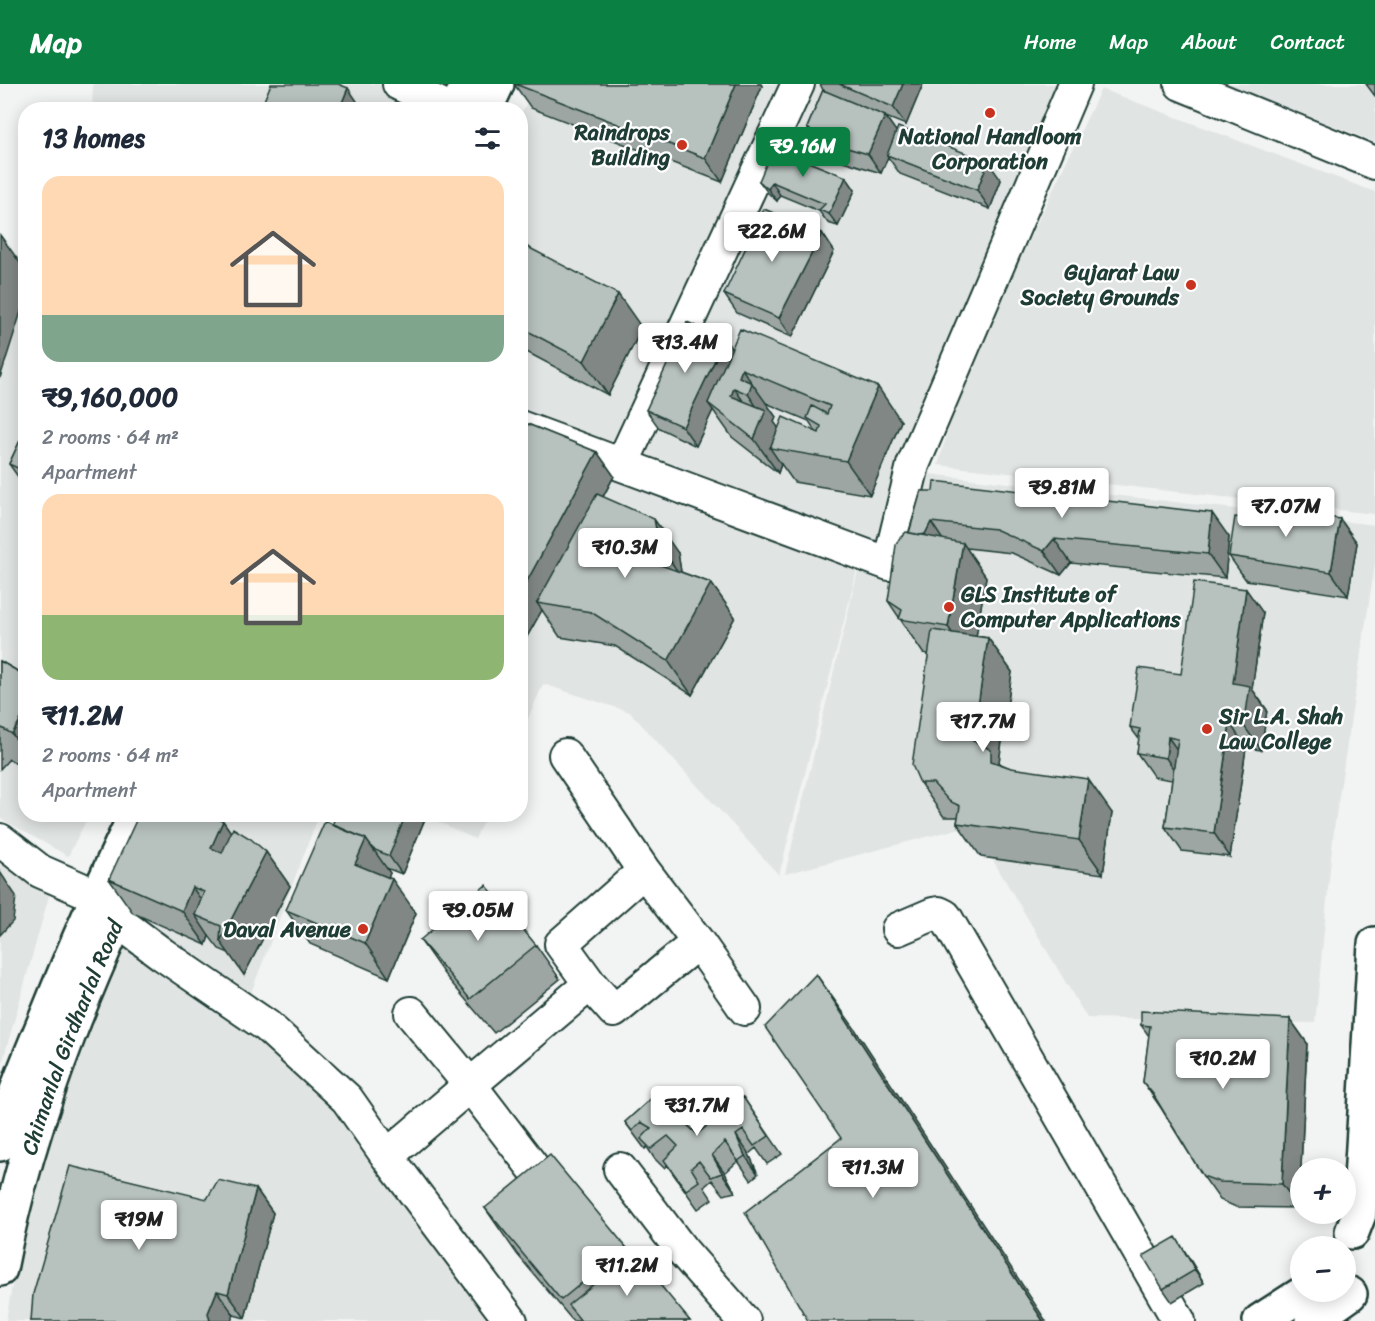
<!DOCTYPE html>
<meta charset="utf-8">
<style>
body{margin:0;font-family:Sriracha,sans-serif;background:#f2f2f3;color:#1f2937;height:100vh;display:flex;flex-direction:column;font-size:22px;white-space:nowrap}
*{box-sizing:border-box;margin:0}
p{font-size:20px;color:#747a83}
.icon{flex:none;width:33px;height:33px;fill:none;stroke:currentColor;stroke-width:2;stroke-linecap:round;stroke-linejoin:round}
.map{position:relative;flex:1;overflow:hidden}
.side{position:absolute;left:18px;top:18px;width:510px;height:720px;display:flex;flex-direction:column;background:#fff;border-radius:24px;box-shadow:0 3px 15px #0003}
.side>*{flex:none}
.controls{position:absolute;left:1290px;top:1074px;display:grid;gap:12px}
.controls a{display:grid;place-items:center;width:66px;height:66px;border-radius:50%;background:#fff;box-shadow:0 3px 15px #0003;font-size:30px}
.price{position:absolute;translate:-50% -51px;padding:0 14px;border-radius:6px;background:#fff;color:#222;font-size:20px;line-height:39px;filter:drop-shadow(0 2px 3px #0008)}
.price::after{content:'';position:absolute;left:50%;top:36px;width:18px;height:14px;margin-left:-9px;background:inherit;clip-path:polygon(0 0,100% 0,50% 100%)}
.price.current{background:#0b8043;color:#fff}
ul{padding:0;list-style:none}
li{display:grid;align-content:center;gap:12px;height:318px;padding:0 24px}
li span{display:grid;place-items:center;height:186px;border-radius:18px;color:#555}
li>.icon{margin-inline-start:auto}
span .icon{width:108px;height:108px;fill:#fffc;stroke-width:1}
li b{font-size:26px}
h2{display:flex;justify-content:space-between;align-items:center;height:72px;padding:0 24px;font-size:26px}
header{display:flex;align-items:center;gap:36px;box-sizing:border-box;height:84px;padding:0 30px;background:#0b8043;color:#fff}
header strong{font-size:28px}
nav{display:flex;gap:33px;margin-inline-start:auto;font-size:21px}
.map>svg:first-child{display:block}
</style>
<header>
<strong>Map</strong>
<nav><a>Home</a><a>Map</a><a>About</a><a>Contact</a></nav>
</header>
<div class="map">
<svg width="1375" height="1237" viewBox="0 0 1375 1237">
<rect width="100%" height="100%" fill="#f2f3f3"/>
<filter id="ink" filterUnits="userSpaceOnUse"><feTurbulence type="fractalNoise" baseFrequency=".0167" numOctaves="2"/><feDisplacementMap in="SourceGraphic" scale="12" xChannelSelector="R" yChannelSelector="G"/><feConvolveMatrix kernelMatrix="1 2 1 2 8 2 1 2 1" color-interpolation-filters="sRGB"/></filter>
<g filter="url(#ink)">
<!-- built -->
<path fill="#e0e4e3" d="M93 0H455L443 25 92 26Z
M537 0H1091L905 378 878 482 859 478 779 791 630 628 543 600 521 651 520 32Z
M1226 0H1375V58Z
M1101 5 1375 108V430L938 381 963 294Z
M25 178 26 730 89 731 68 772 0 734V180Z
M928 390 1375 441V479L1334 744 1315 939 1087 934 972 741 785 790 859 483 908 491Z
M185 731H319L250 911 137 833Z
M424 731H486L475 755Z
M0 765 52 801 0 987Z
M123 853 258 952 343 1027 497 1237H6L26 1123Z"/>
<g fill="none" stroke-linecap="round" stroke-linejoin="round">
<!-- minor casing -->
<g stroke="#1f3d34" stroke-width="36">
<path id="minor" d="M399 0 452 26
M1181 0 1375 79
M520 343 889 480 913 381 1075 0
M622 380 798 0
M565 671 644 787
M0 756 40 787 97 812
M644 787 698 858 614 927 590 900 561 860Z
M115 835 162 870 267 942 347 1015 387 1072 511 1237
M898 845 933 830 939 829 945 832 1179 1237
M698 858 745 925
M411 929 470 1001 590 900
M387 1072 470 1001 545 1099
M620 1085 681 1165 744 1237"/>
</g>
<!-- major casing -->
<g stroke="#1f3d34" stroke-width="38">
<g id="major">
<path d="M456 26 468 0"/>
<path d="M485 26 497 0"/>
<path d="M0 1060C12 1014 31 970 49 927 76 860 105 795 136 730"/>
<path d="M1352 1148 1359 1130 1375 860"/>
<path id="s1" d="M0 1185C30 1025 96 876 166 730"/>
<path d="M1260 1237 1305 1208"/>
<path d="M1312 1237 1350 1210"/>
</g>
</g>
<!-- minor -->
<use href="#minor" stroke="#fff" stroke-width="32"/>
<!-- major -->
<use href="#major" stroke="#fff" stroke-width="33"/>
</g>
<!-- wall -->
<path fill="#9da6a3" stroke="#1f3d34" stroke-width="1.5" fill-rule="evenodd" d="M514 0H761L762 2 722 98 531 24Z
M820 0H923L906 41 886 33 896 48 1001 96 990 125 900 90 888 73 881 89 843 77 820 63 807 44 823 6Z
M1366 0H1375V12Z
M846 93 855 106 838 142 828 139 819 127 780 111 777 117 768 109 759 97Z
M822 149 834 167 792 253 737 229 724 210Z
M520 159 642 244 608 311 523 266 520 265Z
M731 264 901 337 870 411 794 398 781 380 778 389 732 353 713 326 696 362 659 344 646 326ZM766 319 809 337 816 348 778 344 774 338 776 333Z
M520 337 597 368 614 392 603 413 678 469 681 488 711 499 735 533 692 611 615 562 560 553 542 526 520 565Z
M26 344V404L9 380Z
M921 407 1229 453 1225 494 1071 479 1061 491 1012 469 966 464 986 493 976 552 988 554 1012 588 999 678 1001 680 1112 729 1103 790 981 773 957 739 958 734 957 733H944L920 699 928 570 923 569 888 517Z
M1246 434 1340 435 1357 459 1348 512 1246 496 1229 472Z
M1263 529 1252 605 1267 626 1261 666 1246 664 1230 773 1182 767 1165 743 1172 696 1154 693 1137 669 1139 655 1130 643 1181 590Z
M0 577 26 592V685L9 675 0 685Z
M427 730 402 790 386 784 390 789 388 794 416 829 389 894 310 860 286 826 332 741Z
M223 737 231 749 266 768 290 802 244 891 229 869 219 865 209 852 206 861 133 829 109 795Z
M420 856 536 861 560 895 494 949 444 890Z
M1290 935 1307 959 1299 1124 1236 1123 1220 1116 1203 1092 1161 1024 1143 998 1149 952 1141 941Z
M655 1011 697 1050 743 1013 782 1070 767 1080 756 1064 749 1070 758 1090 751 1096 738 1077 725 1089 735 1108 724 1111 712 1096 704 1103 712 1115 698 1125 667 1081 664 1084 654 1074 647 1063 645 1065 625 1038Z
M256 1105 273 1129 245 1234 234 1231 31 1237 207 1115Z
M485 1124 626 1163 631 1170 690 1237H573L517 1170Z
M1184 1166 1204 1199 1172 1218 1163 1205Z"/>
<!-- shaded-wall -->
<path fill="#808784" stroke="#1f3d34" stroke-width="1.5" d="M736 0H761L762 2 722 98 705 74Z
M903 0H923L906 41 893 23Z
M348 4 363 26H339Z
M885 32 898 50 887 71 888 73 881 89 868 70Z
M988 78 1001 96 990 125 977 106Z
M846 93 855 106 838 142 829 130Z
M772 98 780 111 777 117 768 105Z
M822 149 834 167 792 253 779 234Z
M0 151 26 187V212L0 294Z
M618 210 642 244 608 311 584 277Z
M725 255 738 274 708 319 713 326 696 362 683 343Z
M742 285 776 333 774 338 790 360 770 364 781 380 778 389 754 355 763 332 748 310 739 293Z
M878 303 901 337 870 411 846 377Z
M734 304 758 338 731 312Z
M597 368 614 392 545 520 537 519 542 526 520 565V510Z
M1212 429 1229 453 1225 494 1208 470Z
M654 435 678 469 682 494 659 460Z
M1340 435 1357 459 1348 512 1331 488Z
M931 438 947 462 942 474 925 450Z
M1054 455 1071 479 1061 491 1044 467Z
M963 459 986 493 972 577 948 543Z
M711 499 735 533 692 611 668 577Z
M1246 505 1263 529 1252 605 1267 626 1261 666 1244 642 1233 599Z
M988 554 1012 588 999 678 1014 700 1015 711 973 656Z
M26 627V669L12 650Z
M1230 639 1246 664 1230 773 1214 749Z
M1168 653 1185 677 1182 698 1166 674Z
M1088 695 1112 729 1103 790 1079 756Z
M406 730H427L402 790 389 772Z
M223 737 247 771 235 798 211 764Z
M366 755 390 789 379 814 355 780Z
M266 768 290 802 244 891 220 857Z
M0 788 16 812 13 837 0 851Z
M392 795 416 829 389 894 365 859Z
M192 803 216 837 195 831 209 852 206 861 182 827Z
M816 890 855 945 1046 1237H1043Z
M1290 935 1307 959 1299 1124 1282 1100Z
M736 1051 749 1070 758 1090 745 1072Z
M712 1071 725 1089 735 1108 722 1089Z
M256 1105 273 1129 245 1234 228 1210Z
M1176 1153 1184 1166 1204 1199 1195 1186Z
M217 1207 234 1231 231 1237H210L208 1229Z"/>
<!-- building -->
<path fill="#b7c1bd" stroke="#1f3d34" stroke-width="1.5" d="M271 0H338L348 4 339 26H260Z
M515 0H736L705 74Z
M839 0H903L893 23Z
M823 6 885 32 868 70 830 59 807 44Z
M898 43 988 78 977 106 887 71Z
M773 64 846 93 829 130 819 126 825 120 772 98 768 105 759 97Z
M764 125 822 149 779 234 724 210Z
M520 159 618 210 584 277 520 243Z
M687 238 725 255 683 343 646 326Z
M740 245 878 303 846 377 770 364 783 333 819 349 821 342 807 334 812 322 827 330 830 322 742 285 739 293 752 299 748 310 734 304 731 312 766 326 754 355 708 319Z
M520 337 597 368 520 510Z
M26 344V388L9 380Z
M934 397 1212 429 1208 470 1054 455 1044 467 995 445 931 438 925 450 920 451 909 449 921 407H933Z
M597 410 654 435 659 460 635 472 711 499 668 577 591 528 537 519Z
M1248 421 1340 435 1331 488 1229 472 1235 433 1246 434Z
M906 448 963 459 948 543 899 535 902 526 888 517 896 461 899 455Z
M1194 498 1246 505 1233 599 1250 602 1244 642 1230 639 1214 749 1165 743 1178 655 1168 653 1166 674 1137 669 1140 645 1130 643 1139 584 1181 590Z
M932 546 988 554 973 656 991 666V677L1011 684 1088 695 1079 756 957 739 960 722 949 717 933 699H920L912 681Z
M0 577 26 592V627L12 650 0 643Z
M139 730H205L223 737 211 764 222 769 233 744 251 755 266 768 220 857 221 842 195 831 204 808 192 803 182 827 109 795Z
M337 730H406L389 772 373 765 366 755 332 741Z
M325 737 366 755 355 780 392 795 365 859 286 826Z
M486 801 536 861 470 915 420 856Z
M816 890 1043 1237H808L745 1128 841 1054 765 943Z
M1141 927 1290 935 1282 1100 1219 1098 1203 1092 1153 1010 1143 998 1150 942 1141 941Z
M655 1011 697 1050 743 1013 769 1052 754 1062 743 1046 736 1051 745 1072 738 1077 725 1058 712 1071 722 1089 711 1093 699 1077 691 1084 699 1097 686 1106 664 1076 678 1062 668 1052 651 1065 641 1055 651 1044 641 1038 632 1047 625 1038Z
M550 1071 626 1163 561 1216 485 1124Z
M70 1082 207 1115 218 1096 256 1105 228 1210 217 1207 208 1229 210 1237H31L33 1210Z
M1176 1153 1195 1186 1163 1205 1143 1172Z
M633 1168 690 1237H581L568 1221Z"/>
</g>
<!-- markers -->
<g fill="#c8321e" stroke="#fff" stroke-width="2">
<circle cx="990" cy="29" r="6"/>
<circle cx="682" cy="61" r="6"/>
<circle cx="1191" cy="201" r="6"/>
<circle cx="949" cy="523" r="6"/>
<circle cx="1207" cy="645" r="6"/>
<circle cx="363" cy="845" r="6"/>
</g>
<g text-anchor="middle" stroke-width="4.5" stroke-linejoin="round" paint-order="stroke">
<!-- poi labels -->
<g font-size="22" font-weight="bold" fill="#1f3d34" stroke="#fff" text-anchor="end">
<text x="670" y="56">Raindrops<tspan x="670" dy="25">Building</tspan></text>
<text x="990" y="60" text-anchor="middle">National Handloom<tspan x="990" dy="25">Corporation</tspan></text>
<text x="1179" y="196">Gujarat Law<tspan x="1179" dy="25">Society Grounds</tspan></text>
<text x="961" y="518" text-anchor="start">GLS Institute of<tspan x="961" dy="25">Computer Applications</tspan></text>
<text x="1219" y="640" text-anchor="start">Sir L.A. Shah<tspan x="1219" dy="25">Law College</tspan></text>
<text x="351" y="853">Daval Avenue</text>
</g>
<!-- street labels -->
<g font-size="22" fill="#1f3d34" stroke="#fff">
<text dy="8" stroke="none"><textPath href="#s1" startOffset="243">Chimanlal Girdharlal Road</textPath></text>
</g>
</g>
</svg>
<div class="controls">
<a>+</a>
<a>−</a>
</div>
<b class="price current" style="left:803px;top:94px">₹9.16M</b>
<b class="price" style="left:772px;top:179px">₹22.6M</b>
<b class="price" style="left:685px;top:290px">₹13.4M</b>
<b class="price" style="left:1062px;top:435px">₹9.81M</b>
<b class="price" style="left:1286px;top:454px">₹7.07M</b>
<b class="price" style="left:625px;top:495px">₹10.3M</b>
<b class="price" style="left:983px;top:669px">₹17.7M</b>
<b class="price" style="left:478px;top:858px">₹9.05M</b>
<b class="price" style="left:1223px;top:1006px">₹10.2M</b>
<b class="price" style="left:697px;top:1053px">₹31.7M</b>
<b class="price" style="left:873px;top:1115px">₹11.3M</b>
<b class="price" style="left:139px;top:1167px">₹19M</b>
<b class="price" style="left:627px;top:1213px">₹11.2M</b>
<section class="side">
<h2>13 homes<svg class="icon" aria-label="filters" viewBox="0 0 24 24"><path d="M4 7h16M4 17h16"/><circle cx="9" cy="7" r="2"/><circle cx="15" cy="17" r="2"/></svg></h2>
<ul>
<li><span style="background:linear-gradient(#ffd9b3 75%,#7fa58c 0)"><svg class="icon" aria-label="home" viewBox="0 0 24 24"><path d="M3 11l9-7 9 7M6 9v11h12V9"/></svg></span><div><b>₹9,160,000</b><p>2 rooms · 64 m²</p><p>Apartment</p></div></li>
<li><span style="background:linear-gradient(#ffd9b3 65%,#8fb573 0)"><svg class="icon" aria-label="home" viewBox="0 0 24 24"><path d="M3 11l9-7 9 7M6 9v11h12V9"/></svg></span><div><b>₹11.2M</b><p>2 rooms · 64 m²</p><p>Apartment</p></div></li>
</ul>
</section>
</div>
